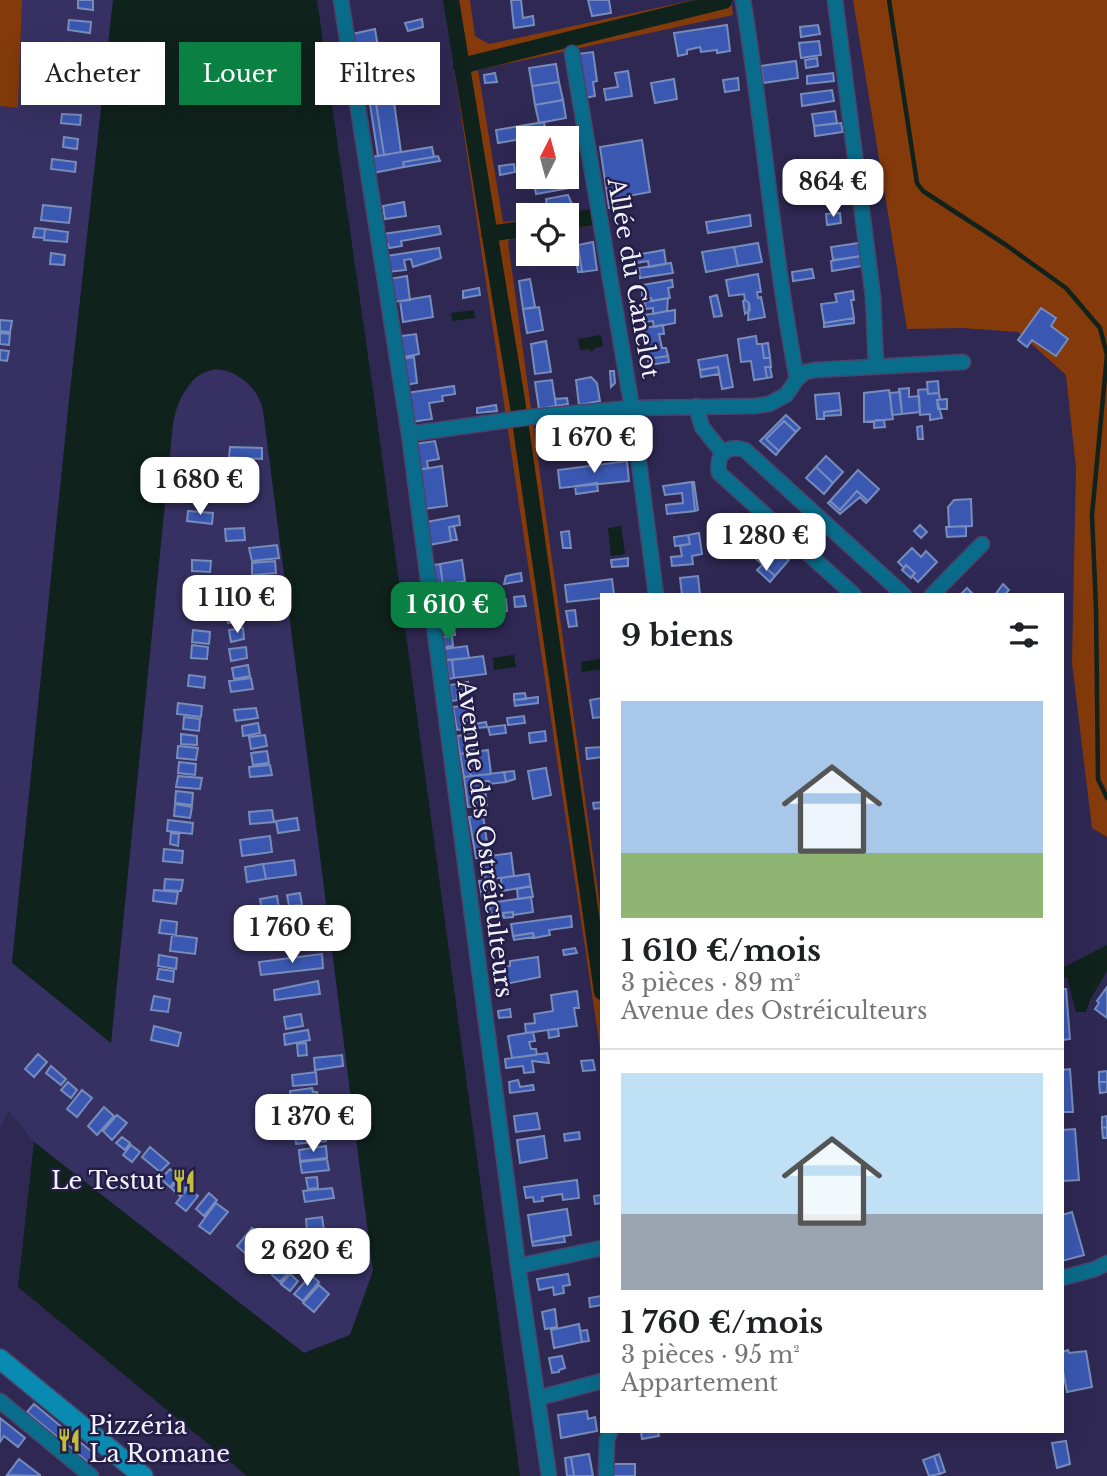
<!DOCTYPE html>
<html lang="fr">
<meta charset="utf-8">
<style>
body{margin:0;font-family:"Libre Baskerville",serif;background:#f2f2f2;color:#202124;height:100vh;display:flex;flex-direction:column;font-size:26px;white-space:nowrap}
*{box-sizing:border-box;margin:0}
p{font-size:23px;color:#757577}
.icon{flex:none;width:38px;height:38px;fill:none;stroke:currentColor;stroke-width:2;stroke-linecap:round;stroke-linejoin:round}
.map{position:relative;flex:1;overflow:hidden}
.panel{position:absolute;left:600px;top:593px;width:464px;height:840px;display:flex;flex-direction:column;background:#fff;border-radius:0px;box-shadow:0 7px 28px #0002}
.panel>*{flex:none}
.top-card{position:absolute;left:21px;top:42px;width:474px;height:63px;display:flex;gap:14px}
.needle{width:46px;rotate:6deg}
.controls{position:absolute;left:516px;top:126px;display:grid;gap:14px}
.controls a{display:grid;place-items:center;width:63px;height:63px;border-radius:0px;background:#fff;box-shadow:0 7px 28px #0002;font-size:35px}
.price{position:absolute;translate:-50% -60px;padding:0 16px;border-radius:14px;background:#fff;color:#222;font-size:23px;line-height:46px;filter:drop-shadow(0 2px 4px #0008)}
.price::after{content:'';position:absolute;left:50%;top:42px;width:21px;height:16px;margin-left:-10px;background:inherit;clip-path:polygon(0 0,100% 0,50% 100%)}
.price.current{background:#0b8043;color:#fff}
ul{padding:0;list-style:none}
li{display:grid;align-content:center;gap:14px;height:371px;padding:0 21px}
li+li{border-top:2px solid #e0e0e0}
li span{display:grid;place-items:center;height:217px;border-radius:0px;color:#555}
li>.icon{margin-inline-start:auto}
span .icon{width:126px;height:126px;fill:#fffc;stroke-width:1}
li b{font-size:30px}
h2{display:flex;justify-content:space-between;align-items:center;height:84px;padding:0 21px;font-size:30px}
.tag{padding:0 24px;border-radius:0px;background:#fff;box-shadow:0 7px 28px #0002;font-size:24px;line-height:63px}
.tag.current{background:#0b8043;color:#fff}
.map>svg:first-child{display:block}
</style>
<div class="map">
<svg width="1107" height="1476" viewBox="0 0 1107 1476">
<rect width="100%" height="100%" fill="#2e2853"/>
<!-- built -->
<path fill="#373163" d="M22 0H113L68 410 12 962 111 1042 173 423 176 404 196 376 216 369 234 373 253 388 261 404 265 425 373 1271 350 1335 304 1353 34 1142 8 1110 0 1130V106L18 108Z"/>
<!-- green -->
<path fill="#843a0b" d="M0 0H22L18 108 0 106Z
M444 0H470L475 36 489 44 694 0H731L733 15 478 70 503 222 528 219V233L512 235 508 242 602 921V1062Z
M853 0H1107V837L1092 828 1072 663 1076 468 1066 375 1018 332 962 328 907 329Z
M594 211 597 225 567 229V215H562Z"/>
<!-- water -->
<path fill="#0f221b" d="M113 0H317L374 398 520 1476H247L18 1287 34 1142 304 1353 350 1335 373 1271 265 425C264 418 264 410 261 403 258 394 252 387 245 381 207 350 180 386 173 423L111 1043 12 963 68 410Z
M474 310 475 318 452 321 451 313Z
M601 335 603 346 595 348 592 352 588 349 580 350 578 339Z
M621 526 625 554 611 556 608 528Z
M514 655 516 667 494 670 493 658Z
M601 659 602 669 582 672 581 662Z
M1107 945V971L1090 1000 1086 1012H1076L1067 977 1062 979V968Z"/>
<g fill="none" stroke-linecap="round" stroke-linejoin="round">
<!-- stream -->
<path stroke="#0f221b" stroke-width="4.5" d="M889 0 917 183 923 191 1006 245 1066 288 1100 328 1107 355 1092 515 1096 608 1098 779 1107 798"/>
<!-- canal -->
<path stroke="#0f221b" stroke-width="16" d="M451 0 517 400 602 992
M461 66 724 1
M567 221 593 217
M489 234 528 228"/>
</g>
<!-- building -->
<path fill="#3a58b1" stroke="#788cbb" stroke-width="2" d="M78 0H93V10L78 8Z
M511 0H521L523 18 533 16 534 25 514 28Z
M588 0H609L611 13 592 16Z
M422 19 423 27 408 31 405 23Z
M69 20 91 22 90 33 68 30Z
M727 25 730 51 717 53V50L701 52 700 47 687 50V54L678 56 674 33Z
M818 25 820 34 801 37 800 27Z
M375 29 379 53 356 56 352 34Z
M819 41 821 55 801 58 799 43Z
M65 43 88 46 87 56 64 54Z
M391 52 393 68 358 72 356 56Z
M593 52 597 81 593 82 595 96 584 98 577 54Z
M817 58 818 66 806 68 805 60Z
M796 61 798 78 763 83 761 66Z
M556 64 559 82 532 86 529 68Z
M55 66 85 69 84 79 54 77Z
M393 68 394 75 383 77 382 69Z
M628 71 632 96 606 100 604 89 618 87 615 73Z
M495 73 497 82 485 83 484 75Z
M833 73 834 81 807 84V76Z
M738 78 739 90 725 92 723 80Z
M674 79 677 99 655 103 651 83Z
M559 82 563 100 535 105 532 86Z
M832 90 834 101 802 106 801 94Z
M393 95 401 152 384 155 375 97Z
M375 97 384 155 378 156 369 98Z
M563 100 566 118 539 123 535 105Z
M835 111 837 123 814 126 812 114Z
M62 114 81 115 80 125 61 123Z
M544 122 546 135 498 143 496 130Z
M841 123 843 132 815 136 814 126Z
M64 137 78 139 77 149 63 147Z
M642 140 650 192 617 198 618 207 609 208 600 147Z
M432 147 434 157 403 162 404 167 373 173 371 157Z
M438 156 440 161 404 167 403 162Z
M52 159 76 162 75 172 51 169Z
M514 164 515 172 500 175 499 166Z
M567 171 569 182 535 188 533 177H567Z
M849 173 852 197 824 201 821 177Z
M569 182 570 188 536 194 535 188Z
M568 195 574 209 548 213 546 199Z
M404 202 406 216 385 219 383 206Z
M43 205 71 208 69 223 41 220Z
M840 213 841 223 827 225 826 214Z
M750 215 751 226 708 233 706 222Z
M439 226 441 234 401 241 402 246 389 248 388 244H384L382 234Z
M35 228 45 229 44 238 33 237Z
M45 229 68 232 67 242 44 240Z
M593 242 597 270 582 272 578 245Z
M758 243 762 262 738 266 734 247Z
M859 243 861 256 833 260 831 247Z
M578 245 582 272H578L574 246Z
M734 247 738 266 706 272 702 252Z
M439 248 441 258 413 267 411 259 404 260 406 270 388 272 386 256Z
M664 250 666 264 649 267 648 261 631 264 630 256Z
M51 253 65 255 64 265 50 264Z
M861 256 862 266 832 271 831 261Z
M671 263 673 273 640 278 639 268Z
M812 269 814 278 793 281 792 272Z
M758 274 761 292H757L758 298 761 297 765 317 748 320 749 303 745 300 744 294 729 296 726 280Z
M407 276 410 300 393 302 389 279Z
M530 279 535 307 523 309 519 281Z
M672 280 673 287 668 288 670 298 652 301 651 298 642 300V285Z
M479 288 480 295 463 298V291Z
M853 291 854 300H851L854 318 824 323 821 304 837 302 835 294Z
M717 295 722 316 714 317 710 297Z
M430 296 433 317 403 322 400 301Z
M668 298 667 311 653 314V308L646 309 644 302Z
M745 300 749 303 750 310 745 314 743 301Z
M539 307 543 330 527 333 523 309Z
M1041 308 1056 318 1051 326 1068 339 1056 356 1032 340 1027 347 1018 340Z
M675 310V323L654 327 653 321 645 322 644 315Z
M854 318V323L824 327V323Z
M0 320 12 321 10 332 0 331Z
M663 325 664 334H659L662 348H666L668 356 648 359 644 328Z
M0 333 10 334 9 345 0 344Z
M416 334 419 354 404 357 401 336Z
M756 336 757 344H762L764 358 770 357 771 367H765L767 378 754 380 751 361 741 362 738 339Z
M546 341 551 372 535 374 531 344Z
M768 343 770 357 764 358 762 344Z
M0 350 9 351 7 361 0 360Z
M727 355 733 387 722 389 718 367 700 370 698 360Z
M668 356 669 362 649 365 648 359Z
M414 357 417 383 405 385 401 359Z
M718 367 719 374 701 377 700 370Z
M765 367H770L772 377 767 378Z
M610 371H614L615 383 611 387Z
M591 377 597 383 600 401 579 405 576 380Z
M552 380 556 406 539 409 535 382Z
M938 381 939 393 928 394 927 382Z
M454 386 455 394 442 396 443 401 429 403 432 419 411 422 406 393Z
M909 388V397L919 396 920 412 902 414 899 389Z
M927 389 928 394 939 393 940 400H937L942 418 930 420V414L920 415 918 390Z
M889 390 893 419 864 422V393Z
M900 392 902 414 892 415 890 393Z
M839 393 841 410 824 412V419H817L815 395Z
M567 398 568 404 556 406 555 399Z
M947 399V409H938L937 400Z
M496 405 497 411 477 413V408Z
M841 410V415L824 416V412Z
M786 415 800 428 796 432 784 421 766 439 779 451 776 455 760 441Z
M877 420H884L885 427 874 428V421Z
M784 421 796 432 779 451 766 439Z
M574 425 575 427 582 426 584 436 549 441 546 429Z
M922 426 923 439H918L917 427Z
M612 428 613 438 602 440 600 430Z
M617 438 618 452 584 457 582 443Z
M435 441 439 459 427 461 428 468 418 470 414 444Z
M230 447 262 448V459L229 457Z
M826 456 843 472 833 483 816 467Z
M228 459 251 460V470L228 469Z
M627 461 629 481 560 488 558 470Z
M442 466 447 506 424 509 418 470Z
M816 467 833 483 824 494 806 478Z
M858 470 879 489 868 501 857 491 840 510 830 501Z
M692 482H694L698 510 695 511Z
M692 482 695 511 667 514 666 505 683 503 682 493 665 495 663 486Z
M597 483 598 491 576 494 575 486Z
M199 488 214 489 213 499 199 498Z
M857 491 868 501 866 503 860 497 840 514 828 503 830 501 840 510Z
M243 493H251V501H243Z
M971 499 972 526 949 527 948 507 954 500Z
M188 511 213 513 212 524 187 521Z
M459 516 460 525 449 527 451 541 429 545 426 522Z
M920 525 927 532 921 538 914 531Z
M454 526 457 540H451L449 527Z
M966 526V536L947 537 946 527Z
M244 528 245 540 226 541 225 529Z
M569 531 571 548H563L561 532Z
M699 533 702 554 692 556 693 564 672 566 671 557 682 556 680 546 690 544 688 535Z
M688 535 690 544 675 546 674 537Z
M768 544 789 560 775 576 755 558Z
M277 545 279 558 252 561 249 548Z
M912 548 921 557 926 551 937 562 918 582 912 576 915 573 906 565 904 568 898 562Z
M628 558V566L612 567 611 560Z
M192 560 211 561 210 572 192 571Z
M462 560 465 581 443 585 440 564Z
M275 561 276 573 252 575V563Z
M440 564 443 585 435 586 432 565Z
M762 565 775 576 770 582 757 570Z
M906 565 915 573 911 578 902 570Z
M521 573 522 581 504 584 506 576Z
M698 576 700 595H682L680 578Z
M612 579 614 595H602V598L567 602 565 585Z
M465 581 468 598 445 601 442 585Z
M1003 584 1009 590 1004 595H995Z
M442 585 445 601 438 602 435 586Z
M967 588 974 595H960Z
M489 594 490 601 506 599 507 611 491 612V617L482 618 481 613 471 614 470 597Z
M524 596 526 606 515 607 514 597Z
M197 597 211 599 210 609 196 608Z
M239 609 242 621 228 623 226 611Z
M575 610 577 626 569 627 566 611Z
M243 628 244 639 231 642 229 630Z
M454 628 455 635 443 637 442 630Z
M193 630 210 632 209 644 192 642Z
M452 636 453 646 444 647 443 637Z
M192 645 208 647 207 659 191 658Z
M467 646 469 658 446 660 444 649Z
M246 647 247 658 231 661 229 649Z
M483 656 486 674 454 678 452 660Z
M446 660H452L454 678 449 679Z
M248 665 250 676 234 679 232 668Z
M189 675 205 677 204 688 188 686Z
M251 678 253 689 231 692 229 681Z
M468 682 470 693 457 695 458 700 452 701 450 685Z
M525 693 526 699 514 700V694Z
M538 697V703L515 706 514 700Z
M602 698V717L593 718 590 700Z
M178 703 202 706 201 717 177 714Z
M471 705 472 713H467L469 725 486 722 487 727 457 730 453 707Z
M256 708 258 718 236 721 234 710Z
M467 713H472L474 724 469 725Z
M524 716 525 723 508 725 507 718Z
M184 717 200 719 199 731 183 729Z
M258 723 260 733 243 736 242 726Z
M505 725 506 733 490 735 488 727Z
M545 731 546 741 530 743 529 733Z
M181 734 197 736V745L181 744Z
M475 734 477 741 473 742 474 752 460 754 457 736Z
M265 735 267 746 251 749 249 737Z
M178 746 198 748 196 760 177 758Z
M602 747V757L587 759 586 748Z
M488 750 491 774 471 776 467 753Z
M267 751 269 763 253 765 251 753Z
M467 753 471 776 464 777 460 754Z
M179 762 196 764 195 775 178 773Z
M270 765 272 775 250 777 249 767Z
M546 768 551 795 533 799 528 771Z
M514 771 515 779 506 782 504 772Z
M504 772 506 782 490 784 489 781H484L487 805 468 807 464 777Z
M178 776 202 778 200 789 176 787Z
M176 791 193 793 192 805 175 803Z
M602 802V808L594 809 593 803Z
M175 804 192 807 190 818 174 816Z
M272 810 274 822 250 824 249 812Z
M483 815 489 856 476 858 469 817Z
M297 818 299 830 278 833 276 821Z
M168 820 193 823 192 834 167 831Z
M171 833 179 834 178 846 170 844Z
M270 836 272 852 242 856 240 840Z
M164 849 183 851 182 863 163 861Z
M511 853 514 876 493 879 491 871 484 872 482 857Z
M294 860 296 875 266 879 263 864Z
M263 864 266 879 247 882 245 867Z
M491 871 493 879 486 880 484 872Z
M529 874 531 886 502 891 501 878Z
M165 879 183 880 181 891 164 890Z
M489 880 491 896 482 897 479 881Z
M531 886 533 897 518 899 517 889Z
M154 890 178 892 176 904 153 901Z
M300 893 302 905 289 906 287 895Z
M277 896 279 908 262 911 260 899Z
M531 897 533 912 513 915V912L503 913 504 916 491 918 489 903Z
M285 910 287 921 263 924 262 913Z
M513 912V917L504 918 503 913Z
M571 916 572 927 549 930 550 935 534 938 533 933 513 936 511 924Z
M161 920 177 922 176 935 159 933Z
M291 926 293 937 266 941 264 930Z
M533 933 534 937 514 940 513 936Z
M172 935 197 938 195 954 170 951Z
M575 948 577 953 564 955 563 950Z
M322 954 323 968 261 975 259 962Z
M159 955 177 958 176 969 158 966Z
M538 957 540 977 506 984 504 967 510 966V961Z
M159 969 174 971 173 982 157 979Z
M318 981 320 994 275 1000 274 990Z
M1107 987V1018L1095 1009 1099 1003 1097 1001Z
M1062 989H1066L1070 1039 1062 1040Z
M577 991 579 1008H574L577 1026 526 1033 525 1024 535 1023 534 1014 553 1011 551 995Z
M154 996 170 999 168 1012 151 1010Z
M510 1009 511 1017 499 1018 498 1011Z
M301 1014 303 1026 286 1029 284 1017Z
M154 1026 181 1033 178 1046 151 1040Z
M558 1029 559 1036 549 1038 548 1030Z
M308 1030 310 1040 285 1045 284 1034Z
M533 1032 535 1041 529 1042 531 1049H536L537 1055 512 1058 508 1036Z
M306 1043 307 1055 298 1056 297 1044Z
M547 1053 549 1063 532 1061 534 1072 524 1073 523 1066 506 1068 505 1059Z
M38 1054 47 1062 34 1077 25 1069Z
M342 1055 343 1066 315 1070 314 1058Z
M593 1060 595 1070 583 1071 581 1061Z
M51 1066 66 1079 61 1085 46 1073Z
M1070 1069 1073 1112H1062V1070Z
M1107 1071V1082H1099V1072Z
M316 1072 317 1084 293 1086 292 1075Z
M518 1080 520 1087 533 1085 534 1090 510 1093 509 1082Z
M68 1082 77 1090 71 1098 61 1090Z
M1099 1082H1107V1092L1100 1093Z
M312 1088 313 1092H317L319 1099 291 1103 290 1091Z
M82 1090 92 1098 77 1117 67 1109Z
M318 1101 320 1112 294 1116 292 1104Z
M104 1107 114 1116 97 1135 88 1126Z
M537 1113 540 1129 516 1132 514 1116Z
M117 1115 127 1123 112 1140 103 1131Z
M1107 1116V1127L1102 1128V1117Z
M321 1117 323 1128 297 1132 295 1120Z
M1107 1127V1138H1103L1102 1128Z
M324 1129 326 1141 296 1144 295 1133Z
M1075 1129 1079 1180 1063 1181 1062 1130Z
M579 1132 580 1139 565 1141 564 1134Z
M544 1136 547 1158 520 1163 517 1140Z
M122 1137 130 1143 125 1150 116 1143Z
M131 1145 140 1152 132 1162 123 1155Z
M326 1146 327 1158 300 1161 299 1150Z
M150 1147 169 1163 160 1172 142 1157Z
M327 1159 329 1170 302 1173 300 1162Z
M170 1169 179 1176 170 1187 161 1179Z
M183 1174 191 1181 185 1189 176 1182Z
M317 1177 318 1188 308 1189 306 1178Z
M577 1180 579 1198 563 1200 562 1194 542 1197 543 1201 534 1202 533 1197 526 1198 524 1187Z
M176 1182 185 1189 180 1196 171 1188Z
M188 1188 198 1196 186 1211 176 1203Z
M332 1188 334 1198 305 1202 303 1191Z
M209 1193 217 1200 204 1216 196 1209Z
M602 1195V1203L595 1204 594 1196Z
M216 1203 228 1212 210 1234 199 1226Z
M567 1209 571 1235 532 1242 528 1215Z
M1072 1212 1084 1255 1062 1261V1215Z
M322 1217 324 1230 307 1232 306 1219Z
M252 1228 262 1236 246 1254 237 1246Z
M324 1233 326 1246 309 1248 307 1235Z
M564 1236 565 1242 533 1246 532 1242Z
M342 1243 344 1254 319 1259 317 1248Z
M257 1247 266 1254 261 1261 252 1254Z
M273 1248 282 1255 274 1264 266 1257Z
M280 1265 288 1273 280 1282 272 1275Z
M290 1274 298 1281 290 1291 281 1284Z
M568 1274 570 1285 563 1286 564 1293 554 1295 553 1287 539 1290 537 1279Z
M311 1275 319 1282 303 1301 294 1294Z
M319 1285 329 1294 314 1312 303 1303Z
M602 1296V1305L590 1307 589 1298Z
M555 1309 557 1327 545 1329 542 1312Z
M579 1324 582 1342 554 1348 551 1330Z
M587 1330 589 1341 582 1342 580 1331Z
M1068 1350 1069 1353 1086 1351 1092 1387 1067 1392 1062 1366V1352Z
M562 1356 565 1368 559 1370V1372L552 1373 549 1358Z
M34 1404 97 1456 90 1464 27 1412Z
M587 1411 588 1419 595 1417 597 1431 561 1438 558 1415Z
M0 1418 25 1438 18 1447 4 1436 0 1442Z
M641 1432H658L659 1436 642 1439Z
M1066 1441 1070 1464 1057 1468 1052 1443Z
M589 1454 593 1476H574L571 1457Z
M939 1454 945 1472 940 1474 934 1456Z
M934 1456 940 1474 929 1476 923 1460Z
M571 1457 574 1476H567L565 1458Z
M19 1459 40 1475V1476L7 1475Z
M612 1464H635V1476H612Z"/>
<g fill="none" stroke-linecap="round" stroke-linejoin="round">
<!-- street casing -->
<g stroke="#49446b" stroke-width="17">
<path id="street" d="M341 0 409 434 518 1266 549 1476
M835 0 873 297 876 365
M572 53 632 408 656 595
M797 379 805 372 815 370 963 362
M696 406 702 427 722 452
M409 434 531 417 632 408 755 406 769 404 786 395 797 379C773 254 764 126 743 0
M854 595 719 473C716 455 726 444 745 450L904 595
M932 595 982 544
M518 1266 602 1248
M1062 1278 1095 1269 1107 1263
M538 1398 602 1381
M0 1401 91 1476
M606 1476 607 1440 610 1432"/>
</g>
<!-- secondary casing -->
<g stroke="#49446b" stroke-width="22">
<path id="secondary" d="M0 1359 143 1476"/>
</g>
<!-- street -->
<use href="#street" stroke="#0a6c8b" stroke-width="14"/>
<!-- secondary -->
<use href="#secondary" stroke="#098ab1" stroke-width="19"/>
</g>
<!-- icons -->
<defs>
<g id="restaurant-bare" transform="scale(1.89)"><path d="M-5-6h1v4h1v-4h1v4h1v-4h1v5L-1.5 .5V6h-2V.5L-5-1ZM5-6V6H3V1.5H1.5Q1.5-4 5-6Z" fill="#c3bd3f" stroke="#241e47" stroke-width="2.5" paint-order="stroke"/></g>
</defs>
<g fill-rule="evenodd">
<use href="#restaurant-bare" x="184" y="1181"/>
<use href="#restaurant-bare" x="69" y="1440"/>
</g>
<g text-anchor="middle" stroke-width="5" stroke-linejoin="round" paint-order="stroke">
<!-- street labels -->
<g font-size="24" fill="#f2f2fd" stroke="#241e47">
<text transform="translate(633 278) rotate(80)" y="8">Allée du Canelot</text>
<text transform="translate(485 839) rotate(83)" y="8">Avenue des Ostréiculteurs</text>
</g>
<!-- poi labels -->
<g font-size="24" fill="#f2f2fd" stroke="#241e47" text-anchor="end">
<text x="164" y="1189">Le Testut</text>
<text x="89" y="1434" text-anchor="start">Pizzéria<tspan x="89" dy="28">La Romane</tspan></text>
</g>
</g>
</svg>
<div class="controls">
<a><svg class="needle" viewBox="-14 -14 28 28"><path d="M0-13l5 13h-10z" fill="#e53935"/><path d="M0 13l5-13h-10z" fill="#757577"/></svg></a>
<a><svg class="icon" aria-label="locate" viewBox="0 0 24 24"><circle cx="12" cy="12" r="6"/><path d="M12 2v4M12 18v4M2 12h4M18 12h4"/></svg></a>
</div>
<b class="price" style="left:833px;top:219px">864 €</b>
<b class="price" style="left:594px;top:475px">1 670 €</b>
<b class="price" style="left:200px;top:517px">1 680 €</b>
<b class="price" style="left:766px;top:573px">1 280 €</b>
<b class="price" style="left:237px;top:635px">1 110 €</b>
<b class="price current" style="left:448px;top:642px">1 610 €</b>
<b class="price" style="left:292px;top:965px">1 760 €</b>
<b class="price" style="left:313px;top:1154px">1 370 €</b>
<b class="price" style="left:307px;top:1288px">2 620 €</b>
<div class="top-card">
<a class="tag">Acheter</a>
<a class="tag current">Louer</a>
<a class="tag">Filtres</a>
</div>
<section class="panel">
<h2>9 biens<svg class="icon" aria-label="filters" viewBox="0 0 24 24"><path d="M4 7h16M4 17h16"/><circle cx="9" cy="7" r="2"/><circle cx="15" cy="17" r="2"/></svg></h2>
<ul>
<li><span style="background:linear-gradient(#a9c7e8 70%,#8fb573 0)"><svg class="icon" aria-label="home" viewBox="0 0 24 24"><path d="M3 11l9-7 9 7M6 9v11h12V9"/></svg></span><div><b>1 610 €/mois</b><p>3 pièces · 89 m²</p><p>Avenue des Ostréiculteurs</p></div></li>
<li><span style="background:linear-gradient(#bfe0f5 65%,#9aa5b1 0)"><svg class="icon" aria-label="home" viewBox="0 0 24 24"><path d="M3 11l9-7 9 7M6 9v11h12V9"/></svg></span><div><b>1 760 €/mois</b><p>3 pièces · 95 m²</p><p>Appartement</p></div></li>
</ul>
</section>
</div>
